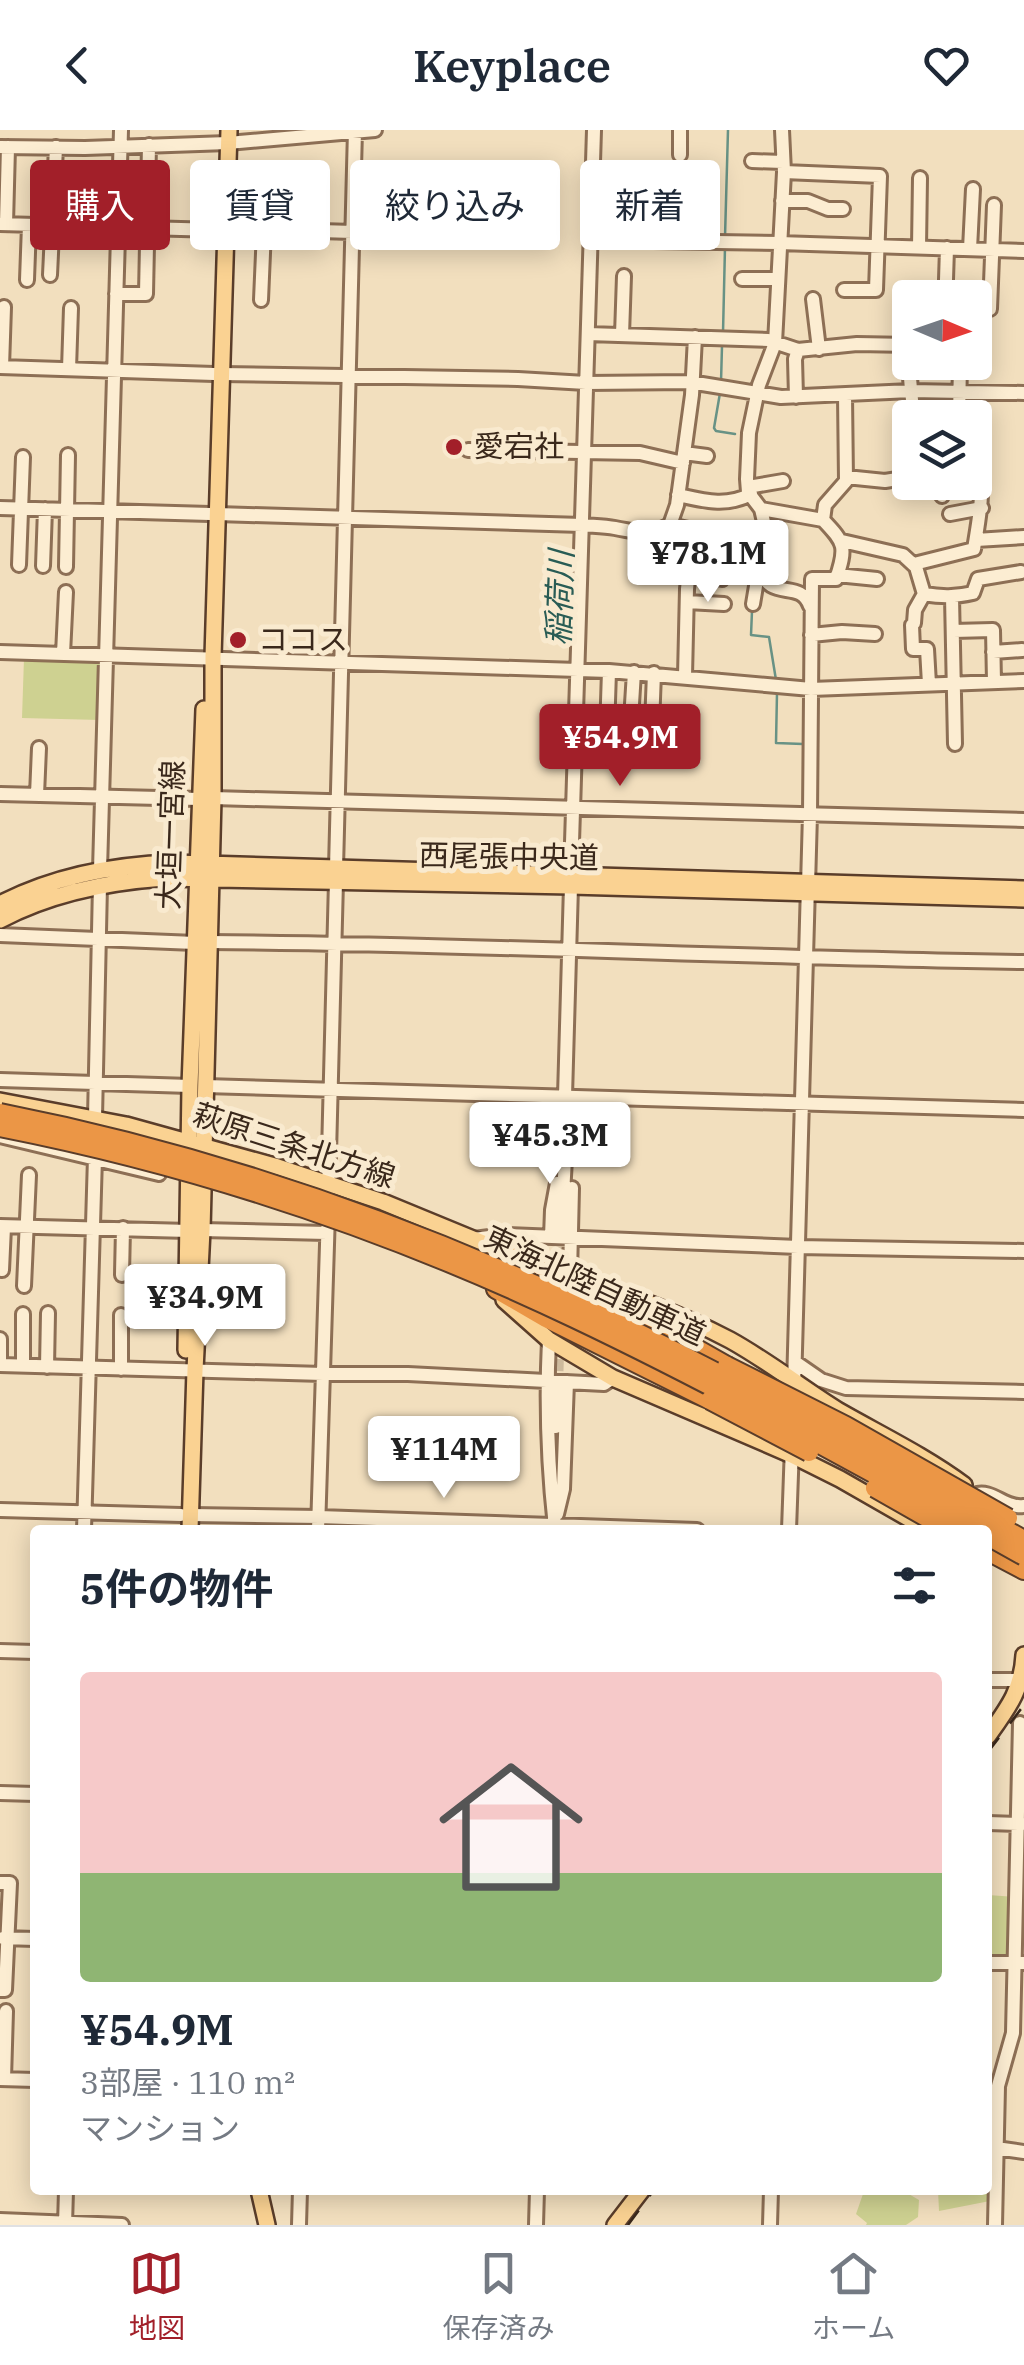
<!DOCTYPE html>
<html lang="ja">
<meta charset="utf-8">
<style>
body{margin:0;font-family:"IBM Plex Serif","Noto Sans JP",serif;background:#f2f2f3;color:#1f2937;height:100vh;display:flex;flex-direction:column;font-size:38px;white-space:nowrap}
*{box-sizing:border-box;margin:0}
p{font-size:32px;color:#747a83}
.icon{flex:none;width:55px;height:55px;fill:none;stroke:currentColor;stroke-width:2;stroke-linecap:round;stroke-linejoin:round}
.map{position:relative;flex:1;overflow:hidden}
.details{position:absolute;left:30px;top:1395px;width:962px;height:670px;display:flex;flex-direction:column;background:#fff;border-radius:10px;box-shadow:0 5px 25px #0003}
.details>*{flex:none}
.guide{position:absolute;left:30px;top:30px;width:965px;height:90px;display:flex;gap:20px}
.needle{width:65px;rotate:92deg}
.controls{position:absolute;left:892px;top:150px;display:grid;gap:20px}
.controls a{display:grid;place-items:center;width:100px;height:100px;border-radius:10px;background:#fff;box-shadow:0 5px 25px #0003;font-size:50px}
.price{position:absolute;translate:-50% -85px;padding:0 22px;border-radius:10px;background:#fff;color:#222;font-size:32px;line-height:65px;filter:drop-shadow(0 2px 5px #0008)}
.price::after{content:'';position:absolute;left:50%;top:60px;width:30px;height:22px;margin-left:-15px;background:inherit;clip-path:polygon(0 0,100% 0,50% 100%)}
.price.active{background:#a21f29;color:#fff}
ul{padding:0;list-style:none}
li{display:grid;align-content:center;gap:20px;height:530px;padding:0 50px}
li span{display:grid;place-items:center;height:310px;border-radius:10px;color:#555}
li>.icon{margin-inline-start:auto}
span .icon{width:180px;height:180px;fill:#fffc;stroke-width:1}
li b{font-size:42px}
h2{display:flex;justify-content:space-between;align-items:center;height:120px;padding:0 50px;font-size:42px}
.tag{padding:0 35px;border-radius:10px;background:#fff;box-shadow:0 5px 25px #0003;font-size:35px;line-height:90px}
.tag.active{background:#a21f29;color:#fff}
header{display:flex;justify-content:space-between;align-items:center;height:130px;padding:0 50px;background:#fff;font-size:45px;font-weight:600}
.tabs{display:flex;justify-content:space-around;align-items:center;height:140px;border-top:2px solid #e0e1e3;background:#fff;font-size:28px;color:#747a83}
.tabs a{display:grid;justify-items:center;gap:5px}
.tabs .active{color:#a21f29}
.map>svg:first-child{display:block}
</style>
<header><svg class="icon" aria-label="back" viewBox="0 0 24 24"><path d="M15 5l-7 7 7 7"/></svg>Keyplace<svg class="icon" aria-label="heart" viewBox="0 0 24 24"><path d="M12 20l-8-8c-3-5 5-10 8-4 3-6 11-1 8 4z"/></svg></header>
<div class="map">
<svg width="1024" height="2095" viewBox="0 0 1024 2095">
<rect width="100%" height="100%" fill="#f2dfbe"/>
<!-- green -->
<path fill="#ced191" d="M24 528 102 530 100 590 22 588Z
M988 1765 1016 1767 1014 1833H988Z
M997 1980 995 2070 939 2081 938 2060H988V1981Z
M907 2063 919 2070 918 2087 906 2095H866L867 2093 856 2084 863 2064Z"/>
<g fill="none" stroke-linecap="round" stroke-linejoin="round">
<!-- stream -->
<path stroke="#689285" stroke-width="2.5" d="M725 107 728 0
M723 203 725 117
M721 252 722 216
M720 263 714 298 716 301 735 304
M752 481 751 505 769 507 776 550
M777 563 776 613 803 614"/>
<!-- minor-tunnel -->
<path stroke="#cdba9d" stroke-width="12" stroke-dasharray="12 6" stroke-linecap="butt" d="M560 1147 561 1099
M557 1259 559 1187"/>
<!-- minor casing -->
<g stroke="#8d6f55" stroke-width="18">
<path id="minor" d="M0 17 85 18 228 13 375 0
M680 25V0
M752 31 783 32
M784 42 880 46 876 160H844
M782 71H808L828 79H843
M0 94 217 100
M6 94 8 17
M226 98 353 102
M590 110 779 113 1024 121
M655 111 657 42
M703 111 704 55
M919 117 920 48
M970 119 973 59
M50 145 56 17
M742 149H777
M27 150 29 95
M946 150 947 118
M116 164H146L149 15
M813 169 819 219
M261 170 264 100
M990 179 994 75
M588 204 768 210 798 220 857 214 910 215
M622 205 624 146
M907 215 913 281
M0 237 214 244
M2 237 4 177
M69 239 71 178
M221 244 518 249 586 253 690 252 781 267 911 261 1024 263
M796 267 795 229 798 220
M959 288 960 232
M468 320 640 323 683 333
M684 323 707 326
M846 347 885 351 910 347
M941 352 942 366
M748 357 783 351
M678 365C705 371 726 377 751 364
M0 378 210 384
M761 379 823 390
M217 384 582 395C593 396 604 396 615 398 639 402 646 407 670 395L677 375 692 265 695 207
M950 384 982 378
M670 395 725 407
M976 410 1024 407
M842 411 903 425 916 437 924 464C942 467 955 467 973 463L978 449 1021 442
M914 434 974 419C981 376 985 360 975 316
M19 435 23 327
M43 436 45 379
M66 437 68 325
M760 439C770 473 800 448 810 476
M689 443 722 449
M837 445 877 449
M924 464 915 480 914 493 912 495 913 519H927L929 554
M952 467 955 614
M687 472 724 474
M753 474 764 408V392L761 379 748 362 747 349 749 303 759 255 775 213 784 42 782 0
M953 501 993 500 994 552
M811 505 842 502 875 504
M0 522 609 541 811 559 1024 551
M993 522 1022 520
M63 524 66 462
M685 546 687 459 693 402
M607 602 609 541
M630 606 634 542
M651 621 654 543
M0 664 199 669
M37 665 39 618
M213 668 1024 690
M336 738 355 0
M100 740 121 0
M571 745 594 0
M0 805 195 813
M209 812C481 814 752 828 1024 832
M0 950 190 956
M205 956 1024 980
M95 988 100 755
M0 1006 159 1044
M328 1063 336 751
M0 1096 189 1101
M561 1099 567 994 565 966 571 756
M202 1100 327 1103
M551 1107 552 1080 557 1053
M474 1109 505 1105 798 1117 1024 1121
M2 1140 4 1097
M122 1145 123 1098
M570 1145 572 1058
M24 1156 29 1045
M23 1184V1236
M121 1185V1239
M0 1209V1235
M549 1210C546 1272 548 1334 555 1397
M795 1232 821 1250 846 1258 1024 1262
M0 1235 323 1244H408L604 1254 613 1248
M47 1237 48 1183
M794 1256 810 684 812 449H836C847 417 845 413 823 390L825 375 846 351 845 265
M556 1297 557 1259
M974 1365C992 1358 1005 1379 1024 1376
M0 1380 181 1385
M557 1384 563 1359 567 1252
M191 1385 319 1387 697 1400
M84 1400 95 1027
M318 1400 328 1083
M789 1400 792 1316
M0 1521 35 1522
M988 1550H1021
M0 1663 35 1664
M988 1693 1022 1694
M0 1753H10L5 1860H0
M3 1808 35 1809
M988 1833H1024
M0 1949 35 1950
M4 1949 6 1881
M996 2018 1024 2022
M0 2090 122 2095
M65 2095 66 2060
M299 2095 300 2060
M536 2095 537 2060
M770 2095 771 2060
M995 2095 998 1956 1013 1903 1020 1593"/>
</g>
<!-- major casing -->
<g stroke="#5a3d2a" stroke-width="20">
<path id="major" d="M0 774C54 746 113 735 173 733L1024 759
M0 790C51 763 106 752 164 748L571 756 1024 769
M0 971 126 995 278 1037 383 1072 507 1123
M552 1139C613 1159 673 1180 730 1210 768 1231 802 1258 839 1281 881 1305 925 1326 964 1355
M504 1170 549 1210 613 1248 792 1325 840 1349 929 1400
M186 1220 190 956 204 579
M190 1400 195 1240 202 1100 213 668V527L229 0
M988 1606C1008 1578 1022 1560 1024 1525
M259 2060 267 2095
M615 2095 642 2060"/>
</g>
<!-- highway casing -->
<g stroke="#5a3d2a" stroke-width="22">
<path id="highway" d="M499 1120 667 1202 727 1236
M496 1159 546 1188 710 1270
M988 1421 1024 1440"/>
</g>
<!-- minor -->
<use href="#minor" stroke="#fcedd2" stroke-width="12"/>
<!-- major -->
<use href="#major" stroke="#fad292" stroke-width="15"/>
<!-- highway -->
<use href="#highway" stroke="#eb9646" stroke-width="18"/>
<!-- rail -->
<path stroke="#3a281b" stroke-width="2.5" stroke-dasharray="18 18" stroke-linecap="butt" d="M988 1622 1024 1575
M628 2095 654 2060"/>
<!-- highway-bridge casing -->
<g stroke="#5a3d2a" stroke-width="22" stroke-linecap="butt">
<path id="highway-bridge" d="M0 983C198 1022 392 1088 575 1173 728 1244 876 1329 1024 1410
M0 997C198 1036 392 1101 574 1188 711 1253 844 1327 977 1400
M727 1236 846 1296 1008 1388
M710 1270 809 1322
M875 1358 949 1400
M988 1406 1024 1426"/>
</g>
<!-- highway-bridge -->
<use href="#highway-bridge" stroke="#eb9646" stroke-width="18"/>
</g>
<!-- markers -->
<g fill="#a21f29" stroke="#f9eacf" stroke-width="4">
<circle cx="454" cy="317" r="10"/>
<circle cx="238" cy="510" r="10"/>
</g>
<g text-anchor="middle" stroke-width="10" stroke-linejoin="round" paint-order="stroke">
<!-- poi labels -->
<g font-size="30" fill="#3a281b" stroke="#f9eacf" text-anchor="start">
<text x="474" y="327">愛宕社</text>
<text x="258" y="520">ココス</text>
</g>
<!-- street labels -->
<g font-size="30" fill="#3a281b" stroke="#f9eacf">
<text transform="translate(171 705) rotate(-88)" y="10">大垣一宮線</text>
<text transform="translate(509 727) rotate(1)" y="10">西尾張中央道</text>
<text transform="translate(294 1016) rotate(18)" y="10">萩原三条北方線</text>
<text transform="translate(595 1156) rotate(25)" y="10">東海北陸自動車道</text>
</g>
<!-- water labels -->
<g font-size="32" font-style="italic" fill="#295c55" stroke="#f9eacf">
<text transform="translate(560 468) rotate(-88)" y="11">稲荷川</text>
</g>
</g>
</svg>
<div class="controls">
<a><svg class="needle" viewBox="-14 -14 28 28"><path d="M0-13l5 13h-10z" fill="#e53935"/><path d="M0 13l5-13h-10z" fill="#747a83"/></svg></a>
<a><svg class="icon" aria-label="layers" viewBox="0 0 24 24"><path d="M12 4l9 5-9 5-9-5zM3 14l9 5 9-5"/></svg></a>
</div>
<b class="price" style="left:708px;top:475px">¥78.1M</b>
<b class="price active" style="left:620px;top:659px">¥54.9M</b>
<b class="price" style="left:550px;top:1057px">¥45.3M</b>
<b class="price" style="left:205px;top:1219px">¥34.9M</b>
<b class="price" style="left:444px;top:1371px">¥114M</b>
<div class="guide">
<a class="tag active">購入</a>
<a class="tag">賃貸</a>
<a class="tag">絞り込み</a>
<a class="tag">新着</a>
</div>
<section class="details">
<h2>5件の物件<svg class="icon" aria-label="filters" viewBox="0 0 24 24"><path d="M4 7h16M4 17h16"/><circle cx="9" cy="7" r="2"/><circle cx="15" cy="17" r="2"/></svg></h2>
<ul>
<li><span style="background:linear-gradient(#f6c9c9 65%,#8fb573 0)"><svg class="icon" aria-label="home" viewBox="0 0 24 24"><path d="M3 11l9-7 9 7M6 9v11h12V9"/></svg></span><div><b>¥54.9M</b><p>3部屋 · 110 m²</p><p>マンション</p></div></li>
</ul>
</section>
</div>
<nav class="tabs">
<a class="active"><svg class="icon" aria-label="map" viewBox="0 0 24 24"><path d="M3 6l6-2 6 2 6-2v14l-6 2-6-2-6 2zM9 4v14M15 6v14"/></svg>地図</a>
<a><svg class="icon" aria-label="saved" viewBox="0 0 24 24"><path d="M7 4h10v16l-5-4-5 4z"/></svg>保存済み</a>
<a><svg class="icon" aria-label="home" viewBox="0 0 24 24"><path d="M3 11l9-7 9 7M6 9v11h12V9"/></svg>ホーム</a>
</nav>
